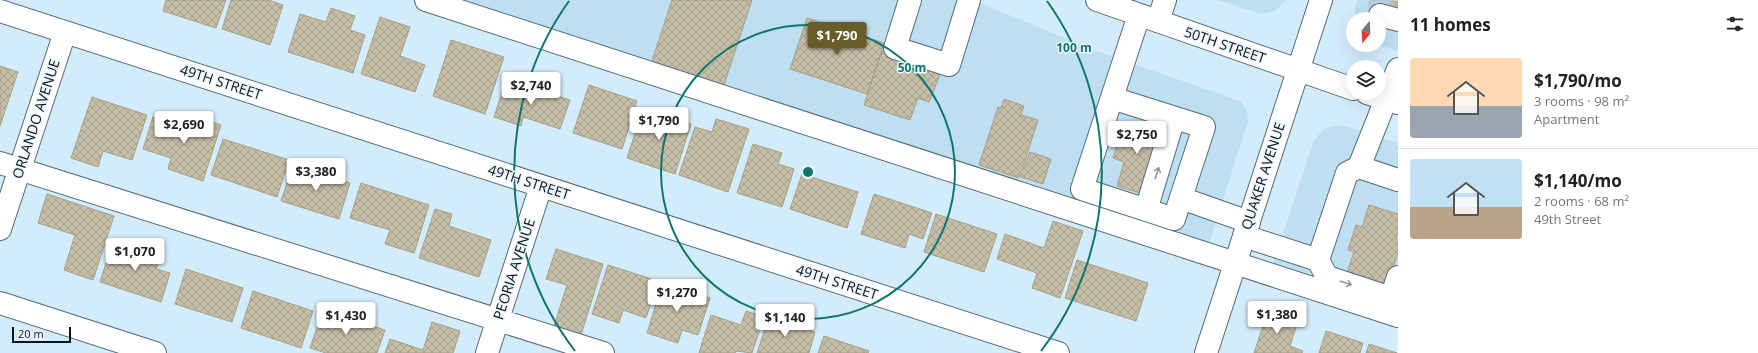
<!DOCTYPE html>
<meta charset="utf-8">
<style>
body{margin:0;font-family:"Open Sans",sans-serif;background:#f6f6f6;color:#222;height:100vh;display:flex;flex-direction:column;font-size:15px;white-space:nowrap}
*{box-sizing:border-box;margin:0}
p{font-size:13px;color:#767676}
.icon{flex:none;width:22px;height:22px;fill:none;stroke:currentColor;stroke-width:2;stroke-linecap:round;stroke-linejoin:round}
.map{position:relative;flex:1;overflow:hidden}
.panel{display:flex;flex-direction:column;background:#fff;width:360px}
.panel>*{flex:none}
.needle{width:26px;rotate:198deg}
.buttons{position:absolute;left:1346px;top:12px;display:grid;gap:8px}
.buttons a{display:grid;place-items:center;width:40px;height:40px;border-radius:50%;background:#fff;box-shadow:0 4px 16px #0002;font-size:20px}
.scale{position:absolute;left:12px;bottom:10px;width:59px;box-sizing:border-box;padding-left:4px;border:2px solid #0c151a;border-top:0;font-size:11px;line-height:14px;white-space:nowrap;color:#0c151a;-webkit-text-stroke:3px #ecf6fc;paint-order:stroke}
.price{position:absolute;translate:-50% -34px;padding:0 9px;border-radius:4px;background:#fff;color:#222;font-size:13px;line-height:26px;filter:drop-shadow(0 1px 2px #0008)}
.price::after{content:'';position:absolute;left:50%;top:24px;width:12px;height:9px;margin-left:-6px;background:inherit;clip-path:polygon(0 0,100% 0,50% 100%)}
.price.current{background:#6a5c29;color:#fff}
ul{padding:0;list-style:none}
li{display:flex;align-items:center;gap:12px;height:100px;padding:0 12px}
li+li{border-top:1px solid #e0e0e0}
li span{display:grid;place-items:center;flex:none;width:112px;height:80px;border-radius:4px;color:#555}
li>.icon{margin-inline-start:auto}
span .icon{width:48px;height:48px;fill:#fffc;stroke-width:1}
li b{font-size:17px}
h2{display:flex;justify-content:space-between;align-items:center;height:48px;padding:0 12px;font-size:17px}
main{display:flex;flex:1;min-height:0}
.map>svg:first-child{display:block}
</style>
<main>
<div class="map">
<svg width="1398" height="353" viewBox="0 0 1398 353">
<defs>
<pattern id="building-cross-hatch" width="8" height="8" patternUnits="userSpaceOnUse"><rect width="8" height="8" fill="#c5bea7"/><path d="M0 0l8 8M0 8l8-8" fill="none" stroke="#a8a28f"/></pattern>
</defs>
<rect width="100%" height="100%" fill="#d3ecfb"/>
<!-- built -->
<path fill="#bedef1" d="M441 0H973L1096 51 1240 101 1247 109 1248 121 1208 247Z
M1218 0H1286L1275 11 1261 14Z
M1357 0H1398V51L1379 45V19H1356L1355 8Z
M1333 126H1345L1398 143V313L1271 271 1314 140 1324 129Z"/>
<!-- building -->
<path fill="url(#building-cross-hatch)" stroke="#a59f88" d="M166 0H226L216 28 163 11Z
M231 0H268L283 5 270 45 222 29Z
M672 0H752L724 85 652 61Z
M1372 0H1398V11L1376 16Z
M331 8 355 16 350 30 365 35 353 73 288 52 300 14 326 22Z
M380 17 410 27 400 56 425 65 415 92 361 74Z
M807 18 884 43 867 94 790 69Z
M451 40 504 57 485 114 433 96Z
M882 51 941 72 929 102 918 98 910 120 864 105Z
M0 66 18 72 0 126Z
M506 80 570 100 560 129 523 117 521 126 494 117Z
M589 85 637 101 622 149 573 133Z
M92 97 147 115 132 160 103 151 98 167 71 158Z
M1004 99 1024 106 1021 115 1038 120 1023 167 1024 168 1030 152 1051 159 1043 184 1021 177 1022 175 1020 174 1019 178 979 165 998 107 1001 108Z
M643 109 691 124 675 174 627 158Z
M153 117 194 130 198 117 221 125 203 181 168 169 171 158 143 149Z
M716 119 749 129 728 192 679 175 695 127 712 132Z
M1125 121 1130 123V122L1166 135 1140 193 1117 186 1124 162 1113 158Z
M223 139 289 160 277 197 211 175Z
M753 144 782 153 778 164 794 169 782 207 737 193Z
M293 165 350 183 339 219 281 201Z
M802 174 858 192 847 228 790 209Z
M361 183 429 205 414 253 385 244 390 230 350 218Z
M47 194 114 216 93 280 64 270 75 235 38 223Z
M874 194 932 213 923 239 909 234 905 248 861 234Z
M1369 205 1398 214V231L1396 239 1398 240V253L1387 286 1370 287 1373 278 1369 277 1368 279 1347 273 1354 252 1348 250 1356 225 1362 227Z
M435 209 452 214 449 226 491 240 479 277 419 258Z
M936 214 997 234 984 272 924 252Z
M1053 221 1083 231 1060 298 1032 288 1037 273 997 259 1005 234 1044 248Z
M113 241 160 256 156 269 170 273 161 302 100 282Z
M556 249 603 264 581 335 554 326 567 285 546 279Z
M1077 260 1148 283 1136 321 1065 298Z
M608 265 658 281 646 318 623 310 619 323 592 314Z
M186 269 243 288 232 322 175 304Z
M663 282 710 298 698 335 682 330 678 343 647 333Z
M253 291 313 311 301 348 241 328Z
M323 310 385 330 377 353H326L310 348Z
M746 311 764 317 752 353 736 351 735 353H699L711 315 741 325Z
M1268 311 1298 321 1290 346 1303 351 1302 353H1254Z
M769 317 815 332 809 353H757Z
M432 322 460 331 453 353H385L390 339 423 350Z
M1326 331 1363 343 1360 353H1319Z
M824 336 869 351 868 353H818Z
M1369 344 1397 353H1366Z"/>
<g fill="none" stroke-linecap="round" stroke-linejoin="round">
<!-- minor-tunnel -->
<path stroke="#b5ccd9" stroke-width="22" stroke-dasharray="22 11" stroke-linecap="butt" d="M1379 0 1380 15
M1398 0V1"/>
<!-- minor casing -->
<g stroke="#546b77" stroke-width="24">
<path id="minor" d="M426 0 1398 316
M910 0 895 48 949 65 969 0
M0 11 1058 353
M1380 15 1398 20
M1158 21 1165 0
M1112 98 1204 127 1174 219 1082 189 1139 15
M0 163 603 353
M1359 167 1398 69
M1181 198 1249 222
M1146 210 1174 118
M0 229 65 32
M1244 236 1318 260 1347 173 1359 167 1398 180
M1318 260 1327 277 1391 298 1398 277
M0 303 155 353
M487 353 541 186"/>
</g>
<!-- major casing -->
<g stroke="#546b77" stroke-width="24">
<path id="major" d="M1097 0 1353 89
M1367 93 1398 103
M1206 353 1321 0"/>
</g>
<!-- minor -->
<use href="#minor" stroke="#fff" stroke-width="22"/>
<!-- major -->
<use href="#major" stroke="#fff" stroke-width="22"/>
</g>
<!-- one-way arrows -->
<defs><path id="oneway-shaft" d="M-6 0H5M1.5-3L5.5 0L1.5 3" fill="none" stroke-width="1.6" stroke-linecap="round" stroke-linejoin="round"/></defs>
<g stroke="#929698">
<use href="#oneway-shaft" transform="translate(1157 173) rotate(-72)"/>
<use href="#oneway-shaft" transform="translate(1346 283) rotate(18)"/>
</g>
<!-- distance rings -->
<g fill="none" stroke="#0f766e" stroke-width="2">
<circle cx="808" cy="172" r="147"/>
<path d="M575 351A294 294 0 0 1 569 1M1047 1A294 294 0 0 1 1041 351"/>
</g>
<g text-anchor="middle" stroke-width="3" stroke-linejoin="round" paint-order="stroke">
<!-- street labels -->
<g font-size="14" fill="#0c151a" stroke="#ecf6fc">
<text transform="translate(1225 45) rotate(19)" y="5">50TH STREET</text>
<text transform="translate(221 82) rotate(18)" y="5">49TH STREET</text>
<text transform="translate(36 119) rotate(-72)" y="5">ORLANDO AVENUE</text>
<text transform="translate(1263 176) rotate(-72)" y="5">QUAKER AVENUE</text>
<text transform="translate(529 182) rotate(18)" y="5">49TH STREET</text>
<text transform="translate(514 269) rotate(-72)" y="5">PEORIA AVENUE</text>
<text transform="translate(837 282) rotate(18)" y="5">49TH STREET</text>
</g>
</g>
<circle cx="808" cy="172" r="6" fill="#0f766e" stroke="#ecf6fc" stroke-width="2"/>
<g font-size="12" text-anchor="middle" font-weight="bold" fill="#0f766e" stroke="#ecf6fc" stroke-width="3" stroke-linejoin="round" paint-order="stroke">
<text x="1074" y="52">100 m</text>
<text x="912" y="72">50 m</text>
</g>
</svg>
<div class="buttons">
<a><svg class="needle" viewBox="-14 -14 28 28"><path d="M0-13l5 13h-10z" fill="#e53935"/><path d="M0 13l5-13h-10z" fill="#767676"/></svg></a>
<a><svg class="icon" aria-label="layers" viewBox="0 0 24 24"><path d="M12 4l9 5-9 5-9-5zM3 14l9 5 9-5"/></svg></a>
</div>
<div class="scale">20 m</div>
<b class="price current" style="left:837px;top:56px">$1,790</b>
<b class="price" style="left:531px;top:106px">$2,740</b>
<b class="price" style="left:659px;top:141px">$1,790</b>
<b class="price" style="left:184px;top:145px">$2,690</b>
<b class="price" style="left:1137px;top:155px">$2,750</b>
<b class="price" style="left:316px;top:192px">$3,380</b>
<b class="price" style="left:135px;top:272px">$1,070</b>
<b class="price" style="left:677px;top:313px">$1,270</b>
<b class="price" style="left:1277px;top:335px">$1,380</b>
<b class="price" style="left:346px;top:336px">$1,430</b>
<b class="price" style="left:785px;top:338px">$1,140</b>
</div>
<section class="panel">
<h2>11 homes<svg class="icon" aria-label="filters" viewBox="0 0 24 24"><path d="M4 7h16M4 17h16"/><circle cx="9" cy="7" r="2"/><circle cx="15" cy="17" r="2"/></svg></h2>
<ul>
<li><span style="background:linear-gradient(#ffd9b3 60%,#9aa5b1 0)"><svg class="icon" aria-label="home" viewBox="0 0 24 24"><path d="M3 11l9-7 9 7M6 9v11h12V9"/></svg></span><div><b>$1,790/mo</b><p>3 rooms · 98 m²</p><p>Apartment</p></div></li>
<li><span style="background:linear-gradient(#bfe0f5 60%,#b9a48a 0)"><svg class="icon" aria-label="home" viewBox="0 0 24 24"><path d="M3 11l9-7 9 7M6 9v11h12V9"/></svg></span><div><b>$1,140/mo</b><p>2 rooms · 68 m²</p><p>49th Street</p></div></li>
</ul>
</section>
</main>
